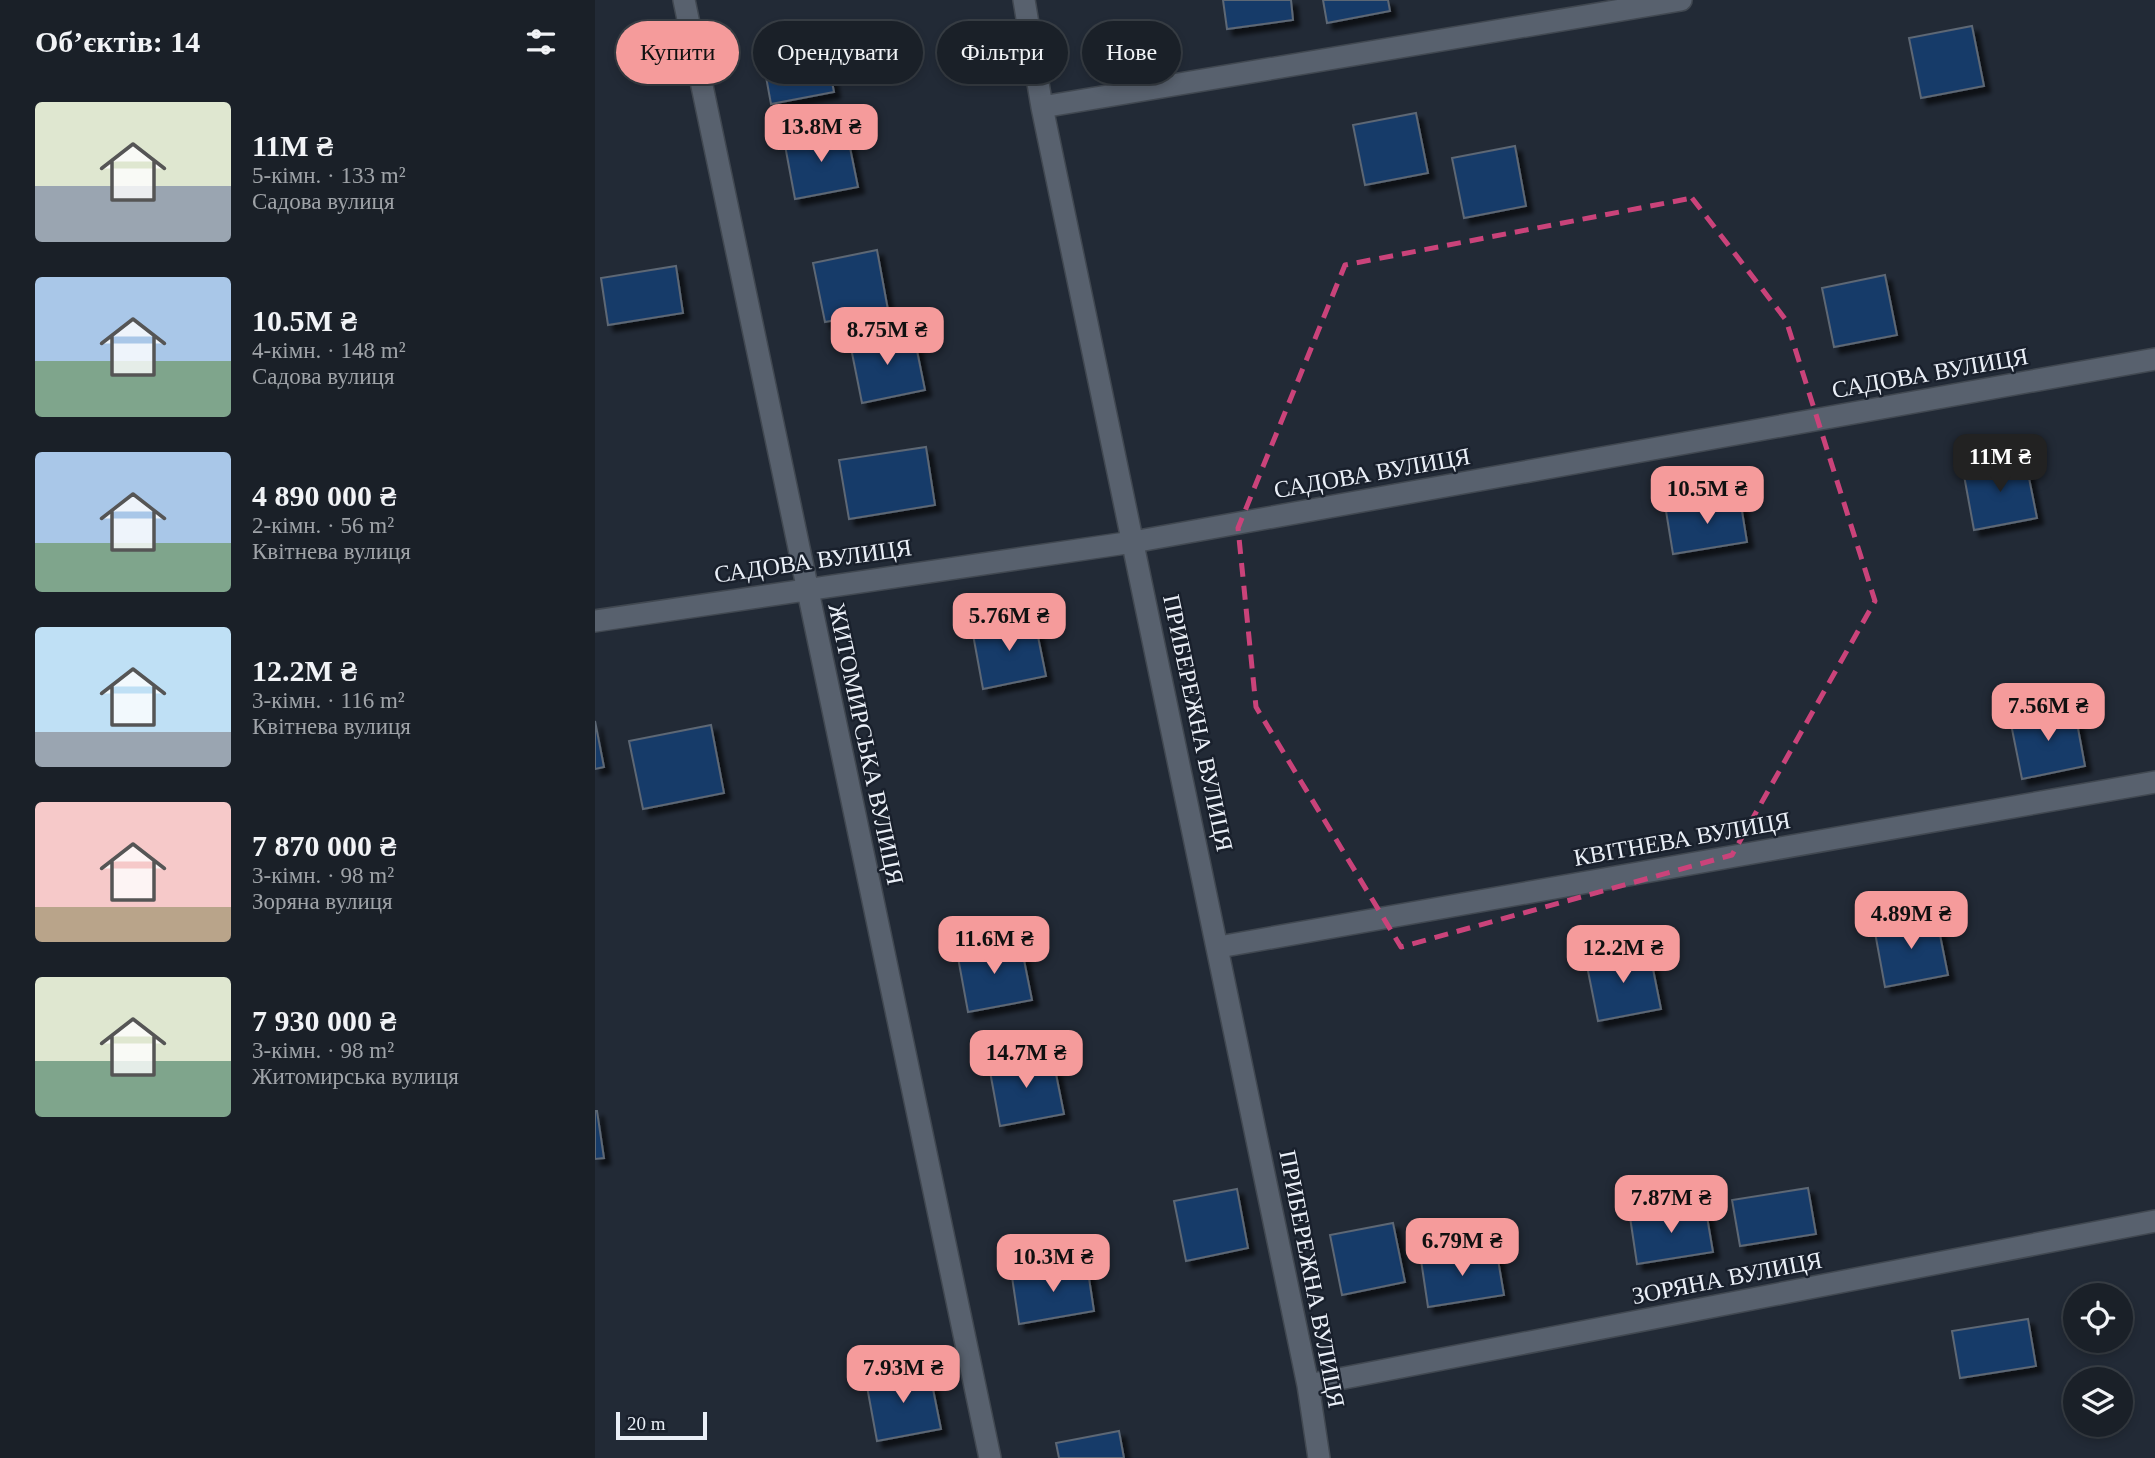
<!DOCTYPE html>
<html lang="uk">
<meta charset="utf-8">
<style>
body{margin:0;font-family:Georgia,serif;background:#232830;color:#f1f3f6;height:100vh;display:flex;flex-direction:column;font-size:26px;white-space:nowrap}
*{box-sizing:border-box;margin:0}
p{font-size:23px;color:#9fa3a8}
.icon{flex:none;width:38px;height:38px;fill:none;stroke:currentColor;stroke-width:2;stroke-linecap:round;stroke-linejoin:round}
.map{position:relative;flex:1;overflow:hidden}
.drawer{display:flex;flex-direction:column;background:#1a2028;width:595px}
.drawer>*{flex:none}
.top-card{position:absolute;left:21px;top:21px;width:665px;height:63px;display:flex;gap:14px}
.tools{position:absolute;left:1468px;top:1283px;display:grid;gap:14px}
.tools a{display:grid;place-items:center;width:70px;height:70px;border-radius:50%;background:#1a2028;box-shadow:0 4px 10px #0003,0 0 0 2px #383e45;font-size:35px}
.scale{position:absolute;left:21px;bottom:18px;width:91px;box-sizing:border-box;padding-left:7px;border:4px solid #eaeff7;border-top:0;font-size:19px;line-height:24px;white-space:nowrap;color:#eaeff7;-webkit-text-stroke:5px #19202c;paint-order:stroke}
.price{position:absolute;translate:-50% -60px;padding:0 16px;border-radius:14px;background:#f59b9b;color:#111;font-size:23px;line-height:46px;filter:drop-shadow(0 2px 4px #0008)}
.price::after{content:'';position:absolute;left:50%;top:42px;width:21px;height:16px;margin-left:-10px;background:inherit;clip-path:polygon(0 0,100% 0,50% 100%)}
.price.active{background:#222;color:#fff}
ul{padding:0;list-style:none}
li{display:flex;align-items:center;gap:21px;height:175px;padding:0 35px}
li span{display:grid;place-items:center;flex:none;width:196px;height:140px;border-radius:7px;color:#555}
li>.icon{margin-inline-start:auto}
span .icon{width:84px;height:84px;fill:#fffc;stroke-width:1}
li b{font-size:30px}
h2{display:flex;justify-content:space-between;align-items:center;height:84px;padding:0 35px;font-size:30px}
.chip{padding:0 24px;border-radius:32px;background:#1a2028;box-shadow:0 4px 10px #0003,0 0 0 2px #383e45;font-size:24px;line-height:63px}
.chip.active{background:#f59b9b;color:#111}
main{display:flex;flex:1;min-height:0}
.map>svg:first-child{display:block}
</style>
<main>
<section class="drawer">
<h2>Об’єктів: 14<svg class="icon" aria-label="filters" viewBox="0 0 24 24"><path d="M4 7h16M4 17h16"/><circle cx="9" cy="7" r="2"/><circle cx="15" cy="17" r="2"/></svg></h2>
<ul>
<li><span style="background:linear-gradient(#dfe7d0 60%,#9aa5b1 0)"><svg class="icon" aria-label="home" viewBox="0 0 24 24"><path d="M3 11l9-7 9 7M6 9v11h12V9"/></svg></span><div><b>11M ₴</b><p>5-кімн. · 133 m²</p><p>Садова вулиця</p></div></li>
<li><span style="background:linear-gradient(#a9c7e8 60%,#7fa58c 0)"><svg class="icon" aria-label="home" viewBox="0 0 24 24"><path d="M3 11l9-7 9 7M6 9v11h12V9"/></svg></span><div><b>10.5M ₴</b><p>4-кімн. · 148 m²</p><p>Садова вулиця</p></div></li>
<li><span style="background:linear-gradient(#a9c7e8 65%,#7fa58c 0)"><svg class="icon" aria-label="home" viewBox="0 0 24 24"><path d="M3 11l9-7 9 7M6 9v11h12V9"/></svg></span><div><b>4 890 000 ₴</b><p>2-кімн. · 56 m²</p><p>Квітнева вулиця</p></div></li>
<li><span style="background:linear-gradient(#bfe0f5 75%,#9aa5b1 0)"><svg class="icon" aria-label="home" viewBox="0 0 24 24"><path d="M3 11l9-7 9 7M6 9v11h12V9"/></svg></span><div><b>12.2M ₴</b><p>3-кімн. · 116 m²</p><p>Квітнева вулиця</p></div></li>
<li><span style="background:linear-gradient(#f6c9c9 75%,#b9a48a 0)"><svg class="icon" aria-label="home" viewBox="0 0 24 24"><path d="M3 11l9-7 9 7M6 9v11h12V9"/></svg></span><div><b>7 870 000 ₴</b><p>3-кімн. · 98 m²</p><p>Зоряна вулиця</p></div></li>
<li><span style="background:linear-gradient(#dfe7d0 60%,#7fa58c 0)"><svg class="icon" aria-label="home" viewBox="0 0 24 24"><path d="M3 11l9-7 9 7M6 9v11h12V9"/></svg></span><div><b>7 930 000 ₴</b><p>3-кімн. · 98 m²</p><p>Житомирська вулиця</p></div></li>
</ul>
</section>
<div class="map">
<svg width="1560" height="1458" viewBox="0 0 1560 1458">
<defs>
<filter id="shadow"><feDropShadow dx="6" dy="6" stdDeviation="2" flood-color="#0009"/></filter>
</defs>
<rect width="100%" height="100%" fill="#222a36"/>
<!-- building -->
<path fill="#193a69" stroke="#5d6774" stroke-width="2" filter="url(#shadow)" d="M628 0H696L698 20 632 29Z
M728 0H793L795 11 732 23Z
M1377 26 1389 86 1326 98 1314 38Z
M227 32 239 92 176 104 165 44Z
M821 113 833 173 770 185 758 125Z
M251 128 263 187 200 199 189 140Z
M920 146 931 206 869 218 857 158Z
M282 250 293 310 230 322 218 263Z
M81 266 88 313 13 325 6 278Z
M1290 275 1302 335 1239 347 1227 288Z
M318 331 330 390 267 403 255 343Z
M331 447 340 505 254 519 244 460Z
M1430 458 1442 518 1379 530 1368 470Z
M1145 499 1152 542 1078 554 1071 511Z
M439 617 451 676 388 689 377 629Z
M1479 707 1490 766 1427 779 1415 719Z
M0 721 9 767 0 769Z
M116 725 129 793 48 809 34 741Z
M1341 915 1353 975 1290 987 1279 927Z
M425 940 437 1000 373 1012 362 952Z
M1054 949 1066 1009 1003 1021 991 961Z
M457 1054 469 1114 405 1126 394 1066Z
M0 1111H2L9 1158 0 1159Z
M1213 1188 1221 1234 1145 1246 1137 1200Z
M642 1189 653 1248 591 1261 579 1201Z
M1110 1205 1118 1252 1042 1264 1035 1217Z
M798 1223 810 1282 747 1295 735 1235Z
M901 1248 909 1295 833 1307 826 1260Z
M492 1265 499 1311 424 1324 417 1277Z
M1433 1319 1441 1366 1365 1378 1357 1331Z
M334 1369 346 1429 282 1441 271 1381Z
M524 1431 529 1458H464L461 1443Z"/>
<g fill="none" stroke-linecap="round" stroke-linejoin="round">
<!-- street casing -->
<g stroke="#414851" stroke-width="24">
<path id="street" d="M89 0 395 1458
M429 0 447 107 713 1385 724 1458
M447 107 1086 0
M0 621 538 542 1560 359
M624 947 1560 782
M713 1385 1560 1221"/>
</g>
<!-- street -->
<use href="#street" stroke="#58616e" stroke-width="21"/>
</g>
<!-- marked area -->
<path fill="none" stroke="#ca437a" stroke-width="5" stroke-dasharray="14 9" stroke-linejoin="round" d="M1097 198 1191 320 1280 601 1137 855 806 947 661 707 643 528 750 265Z"/>
<g text-anchor="middle" stroke-width="5" stroke-linejoin="round" paint-order="stroke">
<!-- street labels -->
<g font-size="24" fill="#eaeff7" stroke="#19202c">
<text transform="translate(1335 373) rotate(-10)" y="8">САДОВА ВУЛИЦЯ</text>
<text transform="translate(777 473) rotate(-10)" y="8">САДОВА ВУЛИЦЯ</text>
<text transform="translate(218 561) rotate(-8)" y="8">САДОВА ВУЛИЦЯ</text>
<text transform="translate(603 723) rotate(78)" y="8">ПРИБЕРЕЖНА ВУЛИЦЯ</text>
<text transform="translate(271 744) rotate(78)" y="8">ЖИТОМИРСЬКА ВУЛИЦЯ</text>
<text transform="translate(1087 839) rotate(-10)" y="8">КВІТНЕВА ВУЛИЦЯ</text>
<text transform="translate(1132 1278) rotate(-11)" y="8">ЗОРЯНА ВУЛИЦЯ</text>
<text transform="translate(717 1279) rotate(79)" y="8">ПРИБЕРЕЖНА ВУЛИЦЯ</text>
</g>
</g>
</svg>
<div class="tools">
<a><svg class="icon" aria-label="locate" viewBox="0 0 24 24"><circle cx="12" cy="12" r="6"/><path d="M12 2v4M12 18v4M2 12h4M18 12h4"/></svg></a>
<a><svg class="icon" aria-label="layers" viewBox="0 0 24 24"><path d="M12 4l9 5-9 5-9-5zM3 14l9 5 9-5"/></svg></a>
</div>
<div class="scale">20 m</div>
<b class="price" style="left:226px;top:164px">13.8M ₴</b>
<b class="price" style="left:292px;top:367px">8.75M ₴</b>
<b class="price active" style="left:1405px;top:494px">11M ₴</b>
<b class="price" style="left:1112px;top:526px">10.5M ₴</b>
<b class="price" style="left:414px;top:653px">5.76M ₴</b>
<b class="price" style="left:1453px;top:743px">7.56M ₴</b>
<b class="price" style="left:1316px;top:951px">4.89M ₴</b>
<b class="price" style="left:399px;top:976px">11.6M ₴</b>
<b class="price" style="left:1028px;top:985px">12.2M ₴</b>
<b class="price" style="left:431px;top:1090px">14.7M ₴</b>
<b class="price" style="left:1076px;top:1235px">7.87M ₴</b>
<b class="price" style="left:867px;top:1278px">6.79M ₴</b>
<b class="price" style="left:458px;top:1294px">10.3M ₴</b>
<b class="price" style="left:308px;top:1405px">7.93M ₴</b>
<div class="top-card">
<a class="chip active">Купити</a>
<a class="chip">Орендувати</a>
<a class="chip">Фільтри</a>
<a class="chip">Нове</a>
</div>
</div>
</main>
